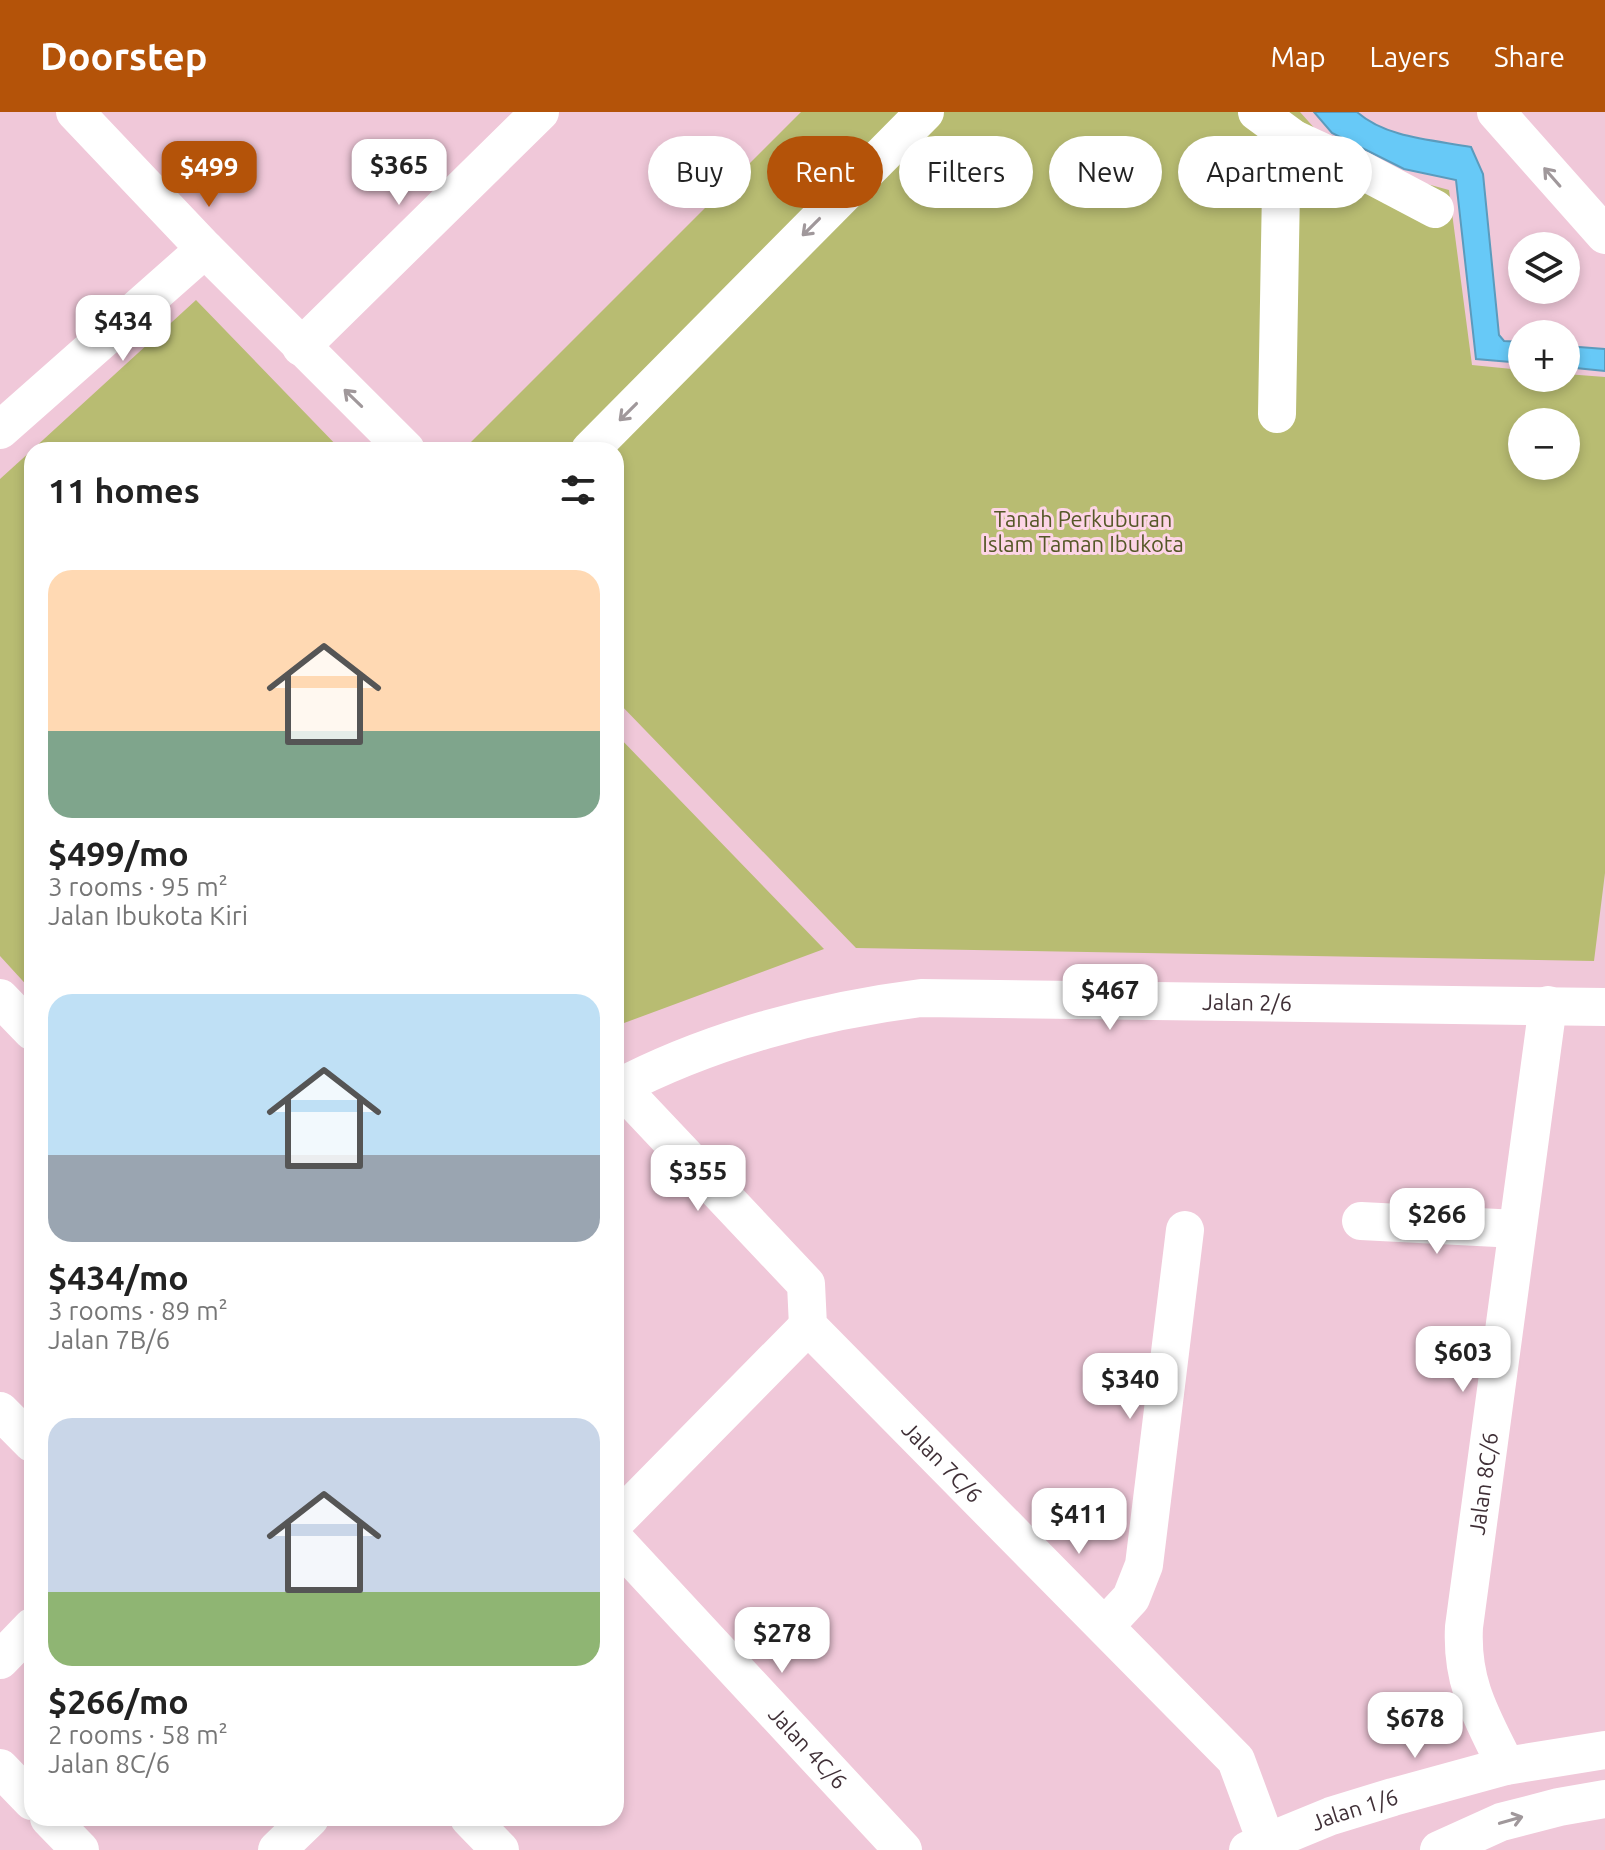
<!DOCTYPE html>
<meta charset="utf-8">
<style>
body{margin:0;font-family:Ubuntu,sans-serif;background:#f2f2f2;color:#222;height:100vh;display:flex;flex-direction:column;font-size:30px;white-space:nowrap}
*{box-sizing:border-box;margin:0}
p{font-size:26px;color:#767676}
.icon{flex:none;width:44px;height:44px;fill:none;stroke:currentColor;stroke-width:2;stroke-linecap:round;stroke-linejoin:round}
.map{position:relative;flex:1;overflow:hidden}
.details{position:absolute;left:24px;top:330px;width:600px;height:1384px;display:flex;flex-direction:column;background:#fff;border-radius:24px;box-shadow:0 4px 12px #0003}
.details>*{flex:none}
.guide{position:absolute;left:648px;top:24px;width:760px;height:72px;display:flex;gap:16px}
.fabs{position:absolute;left:1508px;top:120px;display:grid;gap:16px}
.fabs a{display:grid;place-items:center;width:72px;height:72px;border-radius:50%;background:#fff;box-shadow:0 4px 12px #0003;font-size:40px}
.price{position:absolute;translate:-50% -68px;padding:0 18px;border-radius:16px;background:#fff;color:#222;font-size:26px;line-height:52px;filter:drop-shadow(0 2px 4px #0008)}
.price::after{content:'';position:absolute;left:50%;top:48px;width:24px;height:18px;margin-left:-12px;background:inherit;clip-path:polygon(0 0,100% 0,50% 100%)}
.price.active{background:#b45309;color:#fff}
ul{padding:0;list-style:none}
li{display:grid;align-content:center;gap:16px;height:424px;padding:0 24px}
li span{display:grid;place-items:center;height:248px;border-radius:24px;color:#555}
li>.icon{margin-inline-start:auto}
span .icon{width:144px;height:144px;fill:#fffc;stroke-width:1}
li b{font-size:34px}
h2{display:flex;justify-content:space-between;align-items:center;height:96px;padding:0 24px;font-size:34px}
.tag{padding:0 28px;border-radius:36px;background:#fff;box-shadow:0 4px 12px #0003;font-size:28px;line-height:72px}
.tag.active{background:#b45309;color:#fff}
header{display:flex;align-items:center;gap:48px;box-sizing:border-box;height:112px;padding:0 40px;background:#b45309;color:#fff}
header strong{font-size:38px}
nav{display:flex;gap:44px;margin-inline-start:auto;font-size:28px}
.map>svg:first-child{display:block}
</style>
<header>
<strong>Doorstep</strong>
<nav><a>Map</a><a>Layers</a><a>Share</a></nav>
</header>
<div class="map">
<svg width="1605" height="1738" viewBox="0 0 1605 1738">
<rect width="100%" height="100%" fill="#f0c8d9"/>
<!-- green -->
<path fill="#b8bc72" fill-rule="evenodd" d="M801 0H1300L1317 19 1390 62 1449 78 1472 253 1522 258V266H1566V262L1605 265V761L1594 849 856 836 616 588V338H463ZM1522 310H1566V354H1522Z
M196 188 341 338H32Z
M32 338V879L0 844V367Z
M616 622 824 837 616 914Z"/>
<!-- water -->
<path fill="#67c9f7" stroke="#5b9bbd" stroke-width="2" d="M1314 0H1357C1386 26 1434 28 1471 35L1483 62 1499 223 1504 229 1522 230V251L1476 247 1456 68 1404 57 1332 21Z
M1566 234 1605 237V259L1566 255Z"/>
<g fill="none" stroke-linecap="round" stroke-linejoin="round">
<!-- minor -->
<g stroke="#fff" stroke-width="38">
<path d="M75 0 205 137 406 338"/>
<path d="M1257 0 1294 27 1361 58 1435 97"/>
<path d="M1496 0 1605 123"/>
<path d="M301 235 540 0"/>
<path d="M1277 302 1281 77 1284 53 1294 27"/>
<path d="M0 318 205 137"/>
<path d="M590 338 925 0"/>
<path d="M0 886 32 919"/>
<path id="s1" d="M620 975 806 1172 808 1214 1236 1648 1266 1729"/>
<path id="s2" d="M616 977C709 928 818 899 921 886L1605 895"/>
<path d="M1361 1109 1517 1117"/>
<path d="M0 1299 32 1331"/>
<path d="M616 1409 808 1214"/>
<path id="s3" d="M616 1429 903 1738"/>
<path d="M1105 1514 1131 1486 1144 1453 1185 1118"/>
<path d="M0 1548 32 1515"/>
<path id="s4" d="M1506 1654C1482 1605 1461 1572 1464 1515L1548 893"/>
<path d="M0 1656 32 1689"/>
<path d="M49 1706 80 1738"/>
<path d="M469 1706 500 1738"/>
<path d="M277 1738 310 1706"/>
<path id="s5" d="M1248 1738 1331 1704 1393 1685 1506 1654 1605 1638"/>
<path d="M1439 1738 1501 1710 1559 1695 1605 1687"/>
</g>
</g>
<!-- one-way arrows -->
<defs><path id="oneway-shaft" d="M-6 0H5M1.5-3L5.5 0L1.5 3" fill="none" stroke-width="1.6" stroke-linecap="round" stroke-linejoin="round" transform="scale(2)"/></defs>
<g stroke="#a0989b">
<use href="#oneway-shaft" transform="translate(1552 65) rotate(-131)"/>
<use href="#oneway-shaft" transform="translate(811 115) rotate(135)"/>
<use href="#oneway-shaft" transform="translate(353 286) rotate(-136)"/>
<use href="#oneway-shaft" transform="translate(628 300) rotate(135)"/>
<use href="#oneway-shaft" transform="translate(1511 1708) rotate(-16)"/>
</g>
<g text-anchor="middle" stroke-width="6" stroke-linejoin="round" paint-order="stroke">
<!-- park labels -->
<g font-size="22" fill="#555727" stroke="#fdd5e6">
<text x="1083" y="415">Tanah Perkuburan<tspan x="1083" dy="25">Islam Taman Ibukota</tspan></text>
</g>
<!-- street labels -->
<g font-size="22" fill="#403037" stroke="#fdd5e6">
<text dy="8" stroke="none"><textPath href="#s2" startOffset="646">Jalan 2/6</textPath></text>
<text dy="8" stroke="none"><textPath href="#s1" startOffset="504">Jalan 7C/6</textPath></text>
<text dy="8" stroke="none"><textPath href="#s4" startOffset="292">Jalan 8C/6</textPath></text>
<text dy="8" stroke="none"><textPath href="#s3" startOffset="282">Jalan 4C/6</textPath></text>
<text dy="8" stroke="none"><textPath href="#s5" startOffset="114">Jalan 1/6</textPath></text>
</g>
</g>
</svg>
<div class="fabs">
<a><svg class="icon" aria-label="layers" viewBox="0 0 24 24"><path d="M12 4l9 5-9 5-9-5zM3 14l9 5 9-5"/></svg></a>
<a>+</a>
<a>−</a>
</div>
<b class="price" style="left:399px;top:95px">$365</b>
<b class="price active" style="left:209px;top:97px">$499</b>
<b class="price" style="left:123px;top:251px">$434</b>
<b class="price" style="left:1110px;top:920px">$467</b>
<b class="price" style="left:698px;top:1101px">$355</b>
<b class="price" style="left:1437px;top:1144px">$266</b>
<b class="price" style="left:1463px;top:1282px">$603</b>
<b class="price" style="left:1130px;top:1309px">$340</b>
<b class="price" style="left:1079px;top:1444px">$411</b>
<b class="price" style="left:782px;top:1563px">$278</b>
<b class="price" style="left:1415px;top:1648px">$678</b>
<div class="guide">
<a class="tag">Buy</a>
<a class="tag active">Rent</a>
<a class="tag">Filters</a>
<a class="tag">New</a>
<a class="tag">Apartment</a>
</div>
<section class="details">
<h2>11 homes<svg class="icon" aria-label="filters" viewBox="0 0 24 24"><path d="M4 7h16M4 17h16"/><circle cx="9" cy="7" r="2"/><circle cx="15" cy="17" r="2"/></svg></h2>
<ul>
<li><span style="background:linear-gradient(#ffd9b3 65%,#7fa58c 0)"><svg class="icon" aria-label="home" viewBox="0 0 24 24"><path d="M3 11l9-7 9 7M6 9v11h12V9"/></svg></span><div><b>$499/mo</b><p>3 rooms · 95 m²</p><p>Jalan Ibukota Kiri</p></div></li>
<li><span style="background:linear-gradient(#bfe0f5 65%,#9aa5b1 0)"><svg class="icon" aria-label="home" viewBox="0 0 24 24"><path d="M3 11l9-7 9 7M6 9v11h12V9"/></svg></span><div><b>$434/mo</b><p>3 rooms · 89 m²</p><p>Jalan 7B/6</p></div></li>
<li><span style="background:linear-gradient(#c9d6e8 70%,#8fb573 0)"><svg class="icon" aria-label="home" viewBox="0 0 24 24"><path d="M3 11l9-7 9 7M6 9v11h12V9"/></svg></span><div><b>$266/mo</b><p>2 rooms · 58 m²</p><p>Jalan 8C/6</p></div></li>
</ul>
</section>
</div>
